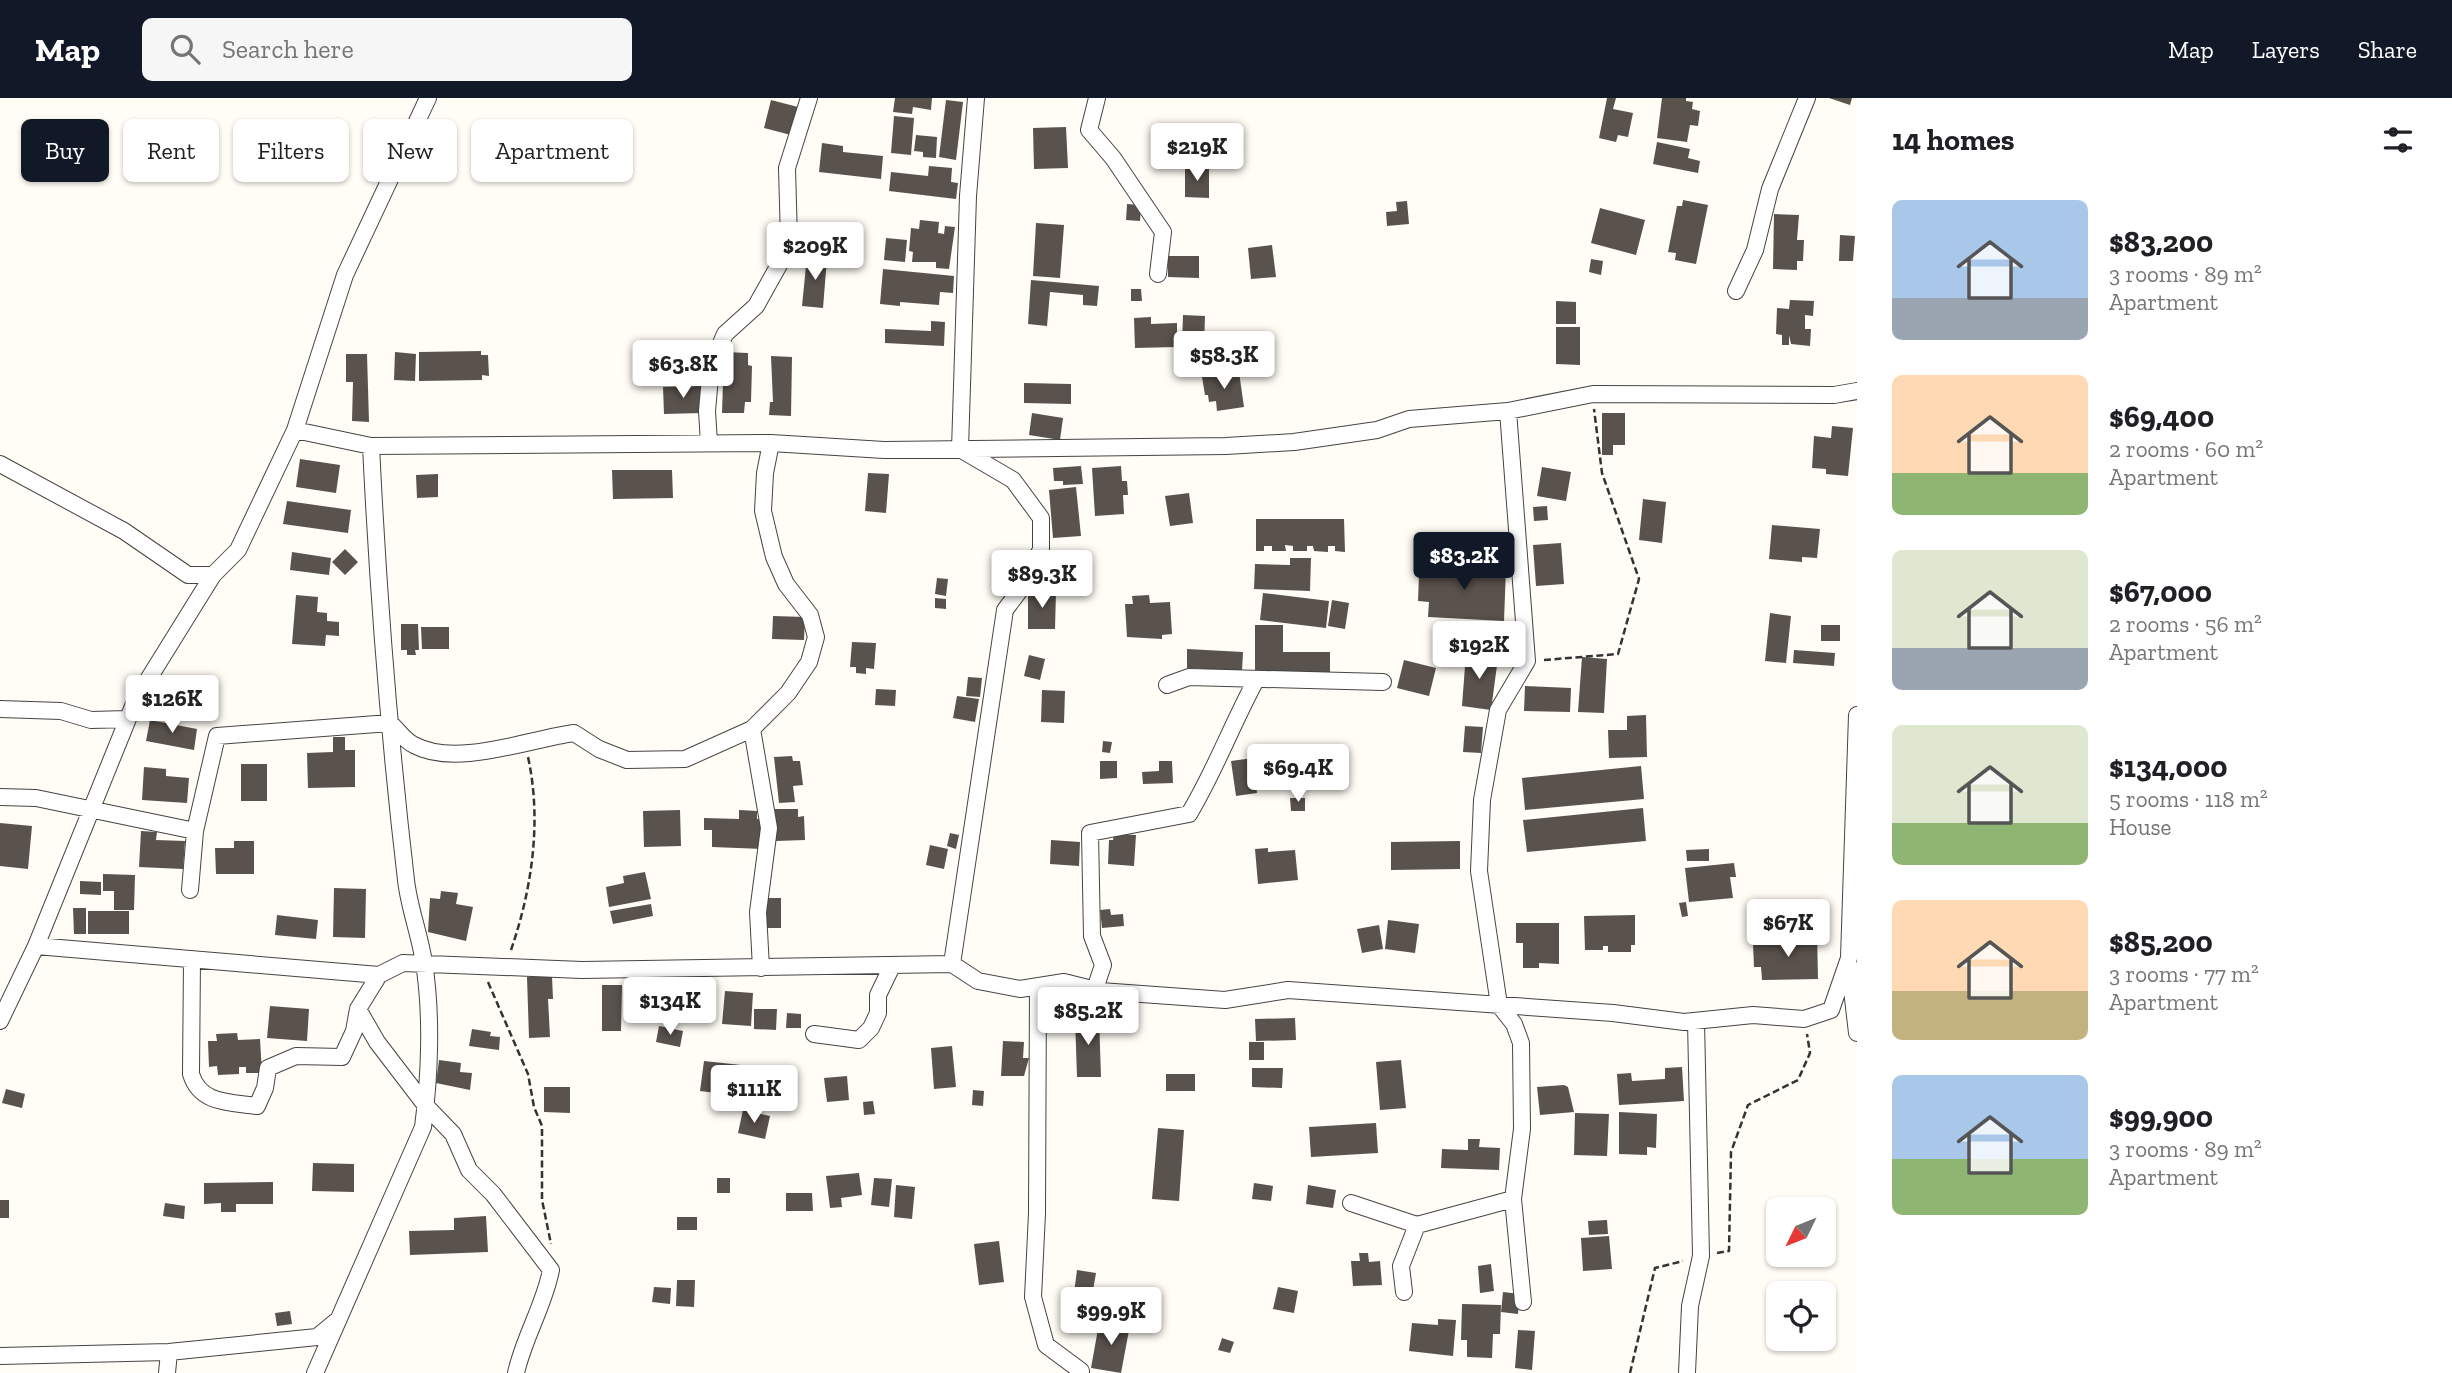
<!DOCTYPE html>
<meta charset="utf-8">
<style>
body{margin:0;font-family:"Zilla Slab",serif;background:#f6f6f6;color:#202124;height:100vh;display:flex;flex-direction:column;font-size:26px;white-space:nowrap}
*{box-sizing:border-box;margin:0}
p{font-size:23px;color:#757577}
.icon{flex:none;width:38px;height:38px;fill:none;stroke:currentColor;stroke-width:2;stroke-linecap:round;stroke-linejoin:round}
.map{position:relative;flex:1;overflow:hidden}
.details{display:flex;flex-direction:column;background:#fff;width:595px}
.details>*{flex:none}
.hud{position:absolute;left:21px;top:21px;width:665px;height:63px;display:flex;gap:14px}
.needle{width:46px;rotate:227deg}
.buttons{position:absolute;left:1766px;top:1099px;display:grid;gap:14px}
.buttons a{display:grid;place-items:center;width:70px;height:70px;border-radius:10px;background:#fff;box-shadow:0 2px 5px #0004;font-size:35px}
.price{position:absolute;translate:-50% -60px;padding:0 16px;border-radius:7px;background:#fff;color:#222;font-size:23px;line-height:46px;filter:drop-shadow(0 2px 4px #0008)}
.price::after{content:'';position:absolute;left:50%;top:42px;width:21px;height:16px;margin-left:-10px;background:inherit;clip-path:polygon(0 0,100% 0,50% 100%)}
.price.on{background:#111827;color:#fff}
ul{padding:0;list-style:none}
li{display:flex;align-items:center;gap:21px;height:175px;padding:0 35px}
li span{display:grid;place-items:center;flex:none;width:196px;height:140px;border-radius:10px;color:#555}
li>.icon{margin-inline-start:auto}
span .icon{width:84px;height:84px;fill:#fffc;stroke-width:1}
li b{font-size:30px}
h2{display:flex;justify-content:space-between;align-items:center;height:84px;padding:0 35px;font-size:30px}
.tag{padding:0 24px;border-radius:10px;background:#fff;box-shadow:0 2px 5px #0004;font-size:24px;line-height:63px}
.tag.on{background:#111827;color:#fff}
header{display:flex;align-items:center;gap:42px;box-sizing:border-box;height:98px;padding:0 35px;background:#111827;color:#fff}
header strong{font-size:33px}
nav{display:flex;gap:38px;margin-inline-start:auto;font-size:24px}
.search{width:490px;height:63px;background:#f6f6f6;display:flex;align-items:center;gap:18px;box-sizing:border-box;padding:0 24px;border-radius:10px;color:#757577;font-size:26px}
main{display:flex;flex:1;min-height:0}
.map>svg:first-child{display:block}
</style>
<header>
<strong>Map</strong>
<div class="search"><svg class="icon" aria-label="search" viewBox="0 0 24 24"><circle cx="10" cy="10" r="6"/><path d="M15 15l6 6"/></svg>Search here</div>
<nav><a>Map</a><a>Layers</a><a>Share</a></nav>
</header>
<main>
<div class="map">
<svg width="1857" height="1275" viewBox="0 0 1857 1275">
<rect width="100%" height="100%" fill="#fffdf5"/>
<!-- building -->
<path fill="#5a524d" d="M895 0H932L931 12 913 9 912 16 893 14Z
M1607 0H1616L1613 11 1633 15 1628 39 1618 37 1616 44 1599 40Z
M1662 0H1686V3L1693 4 1692 11 1700 13 1698 28 1690 27 1687 44 1657 40Z
M1829 0H1852L1850 7Z
M771 2 798 9 791 37 764 30Z
M946 2 963 4 956 62 939 59Z
M894 18 914 20 911 57 891 55Z
M1066 29 1068 70 1034 71 1033 30Z
M916 37 937 39 936 60 923 59V54L914 53Z
M1657 44 1690 51 1688 60 1700 63 1698 75 1653 66Z
M822 45 843 48V54L883 58 881 81 819 74Z
M929 68 952 70 951 84 958 85 956 101 889 93 891 74 928 78Z
M1185 71H1209V100L1185 99Z
M1683 102 1708 107 1696 166 1675 162 1676 155 1668 154 1677 108H1682Z
M1407 103 1409 126 1387 128 1386 114 1397 113 1396 104Z
M1127 106 1141 107 1140 123 1126 122Z
M1600 110 1645 122 1636 157 1591 145Z
M1774 116 1799 117 1797 142H1804L1803 163H1797V172L1773 171Z
M920 122 939 124 938 135 944 136 945 128 955 129 949 171 936 170V164H912L913 154 909 153 911 130 919 131Z
M1036 125 1064 127 1060 180 1033 178Z
M1840 137 1855 138 1853 163H1839Z
M886 140 907 142 905 164 884 162Z
M1272 147 1276 179 1251 181 1248 150Z
M807 158 827 160 823 210 802 208Z
M1168 158H1199V180L1168 179Z
M1591 161 1603 163 1601 177 1589 174Z
M883 171 954 178 953 195 940 194 939 207 900 204V208L880 206Z
M1031 182 1099 188 1097 208 1083 207V197L1050 194 1047 228 1028 226Z
M1131 191H1141L1142 203H1131Z
M1790 202 1814 203 1813 218 1805 217V231H1811L1810 248 1791 246 1789 237V247H1782V237L1776 236 1777 210 1789 211Z
M1556 203 1576 204V226H1556Z
M1183 217 1205 218 1204 248 1182 247Z
M1151 219V226L1177 225V249L1135 250 1134 220Z
M931 223 945 224 944 248 885 245V231L931 233Z
M1556 229H1580V267L1556 266Z
M481 253V257H488L489 278 482 277V282L419 283V254Z
M395 254 416 256 415 283 394 282Z
M724 254 748 255V267L752 268 751 304H745L744 315H722Z
M346 256H367L369 324 352 323 353 284H346Z
M771 258 792 259 791 318 769 317 770 304H773Z
M1239 274 1244 309 1217 313 1216 303 1209 304 1208 297H1205L1202 279Z
M1024 285 1071 286V306L1024 305Z
M701 288 702 315 664 316 663 289Z
M1032 315 1063 320 1060 342 1029 337Z
M1602 315H1625V347H1613V357H1602Z
M1832 328 1853 330 1848 378 1826 376V371L1812 370 1814 338 1831 340Z
M300 361 340 367 336 395 296 389Z
M1081 368 1083 386 1063 387V383H1054L1053 370Z
M1121 368 1122 383H1127L1128 397H1123L1124 416 1095 418 1092 370Z
M1542 369 1571 374 1566 403 1537 398Z
M612 372H672L673 400 613 401Z
M868 375 889 376 886 415 865 413Z
M438 376V399L417 400 416 377Z
M1076 389 1081 438 1053 440 1049 392Z
M1189 395 1193 425 1170 428 1165 398Z
M1643 401 1666 404 1662 445 1639 442Z
M287 403 351 412 348 435 283 426Z
M1547 408 1548 422 1534 423 1533 409Z
M1256 421H1344L1345 454 1335 453V448H1328V454L1314 453 1313 448H1307V453H1293V448L1285 447 1286 453H1272V448H1264V453H1256Z
M1772 427 1820 431 1817 460 1802 459V464L1769 461Z
M1561 445 1564 486 1536 488 1533 447Z
M345 451 358 464 345 477 332 464Z
M292 454 331 460 329 477 290 472Z
M1290 460H1311L1310 493 1254 491 1255 466 1290 467Z
M1430 466 1506 470 1504 523 1428 519 1429 504 1418 503 1419 476H1430Z
M937 480 948 481 946 498 935 496Z
M1028 494H1056L1055 531H1028Z
M1263 495 1329 503 1326 530 1260 522Z
M296 497 318 499 317 514 327 515V523L339 524V538L326 537 325 548 292 546Z
M1149 497 1150 505 1170 504 1172 536 1162 537V541L1127 539 1125 506H1133L1132 498Z
M935 500 946 501V511L935 510Z
M1332 502 1349 505 1345 531 1328 528Z
M1770 515 1791 518 1786 565 1765 563Z
M773 518 805 519 804 542 772 541Z
M401 526H418L419 552H415L416 557H407V552H401Z
M1255 527H1283V554H1330V574H1255Z
M1821 527H1840V543H1821Z
M421 529H449V551H422Z
M852 544 876 545 874 571 866 570V576L856 575V569H850Z
M1187 551 1243 554 1242 573 1187 570Z
M1794 552 1835 555 1834 568 1793 565Z
M1466 555 1498 560 1491 612 1462 608Z
M1029 557 1045 561 1040 582 1024 578Z
M1582 559 1607 561 1604 615 1578 614Z
M1404 562 1436 570 1429 598 1397 590Z
M968 579 982 580 980 599 966 598Z
M1525 588 1571 590 1570 614 1524 613Z
M876 591 896 592 895 608 875 607Z
M1042 592 1065 593 1064 625 1041 624Z
M957 598 979 601 975 624 953 620Z
M1646 617 1647 659 1609 660 1608 632H1627V618Z
M150 622 197 631 194 652 146 643Z
M1465 628 1483 629 1481 655 1463 654Z
M333 639H345V652H355V689L308 690 307 655 333 654Z
M1103 643 1112 644 1110 655 1102 654Z
M792 658 793 663H800L803 687 793 688 795 704 779 705 774 659Z
M1253 660 1257 695 1236 698 1231 663Z
M1100 663H1117V680L1100 681Z
M1159 663H1172L1173 685 1143 686 1142 674 1159 673Z
M241 666H267V703H241Z
M1641 668 1644 701 1525 712 1522 680Z
M144 669 166 671V678L189 680 187 705 142 702Z
M1290 700H1305V713H1291Z
M1643 710 1646 743 1527 754 1523 722Z
M775 711H798V719L804 718 805 742 776 743Z
M680 712 681 748 644 749 643 713Z
M739 712 757 713V721H764L763 751 712 749V732H704V720L739 721Z
M0 725 32 728 28 771 0 768Z
M141 733 157 734 156 742 185 743 183 771 139 769Z
M950 735 959 737 956 751 947 748Z
M1114 736 1136 737 1134 768 1108 766 1109 742H1113Z
M1051 742 1080 744 1079 768 1050 766Z
M234 743H254V776H216L215 750H234Z
M1460 743V771L1391 772V744Z
M930 747 948 751 944 771 926 767Z
M1268 750V754L1295 752 1298 782 1258 786 1255 751Z
M1709 751V763H1687L1686 752Z
M1734 765 1736 779H1730L1733 800 1689 804 1685 770Z
M645 774 651 801 609 809 606 789 624 785 623 778Z
M103 776 135 777 134 812H114V793H103Z
M80 783 101 784V797L80 796Z
M334 790 366 791 365 840 333 839Z
M441 793 458 795 456 806 473 809 466 843 428 834 430 800 440 801Z
M765 800H781V830H765Z
M1686 804 1688 818 1682 819 1679 805Z
M651 806 653 818 613 826 610 813Z
M73 810H86V836H74Z
M1110 811 1111 817 1123 816 1124 828 1102 830 1100 812Z
M88 813H129V836H88Z
M277 817 318 822 316 841 275 837Z
M1635 817V847H1631V854H1608V848H1603V852H1585L1584 818Z
M1388 822 1419 826 1415 855 1385 851Z
M1516 825H1559V866L1539 865V870H1523V845H1516Z
M1379 827 1383 851 1362 855 1357 831Z
M1799 835H1817L1818 881 1762 882 1761 869H1754L1753 846 1799 845Z
M552 878 553 901H548L550 939 529 940 527 879Z
M602 887H622L621 933H602Z
M725 893 753 895 751 928 722 926Z
M270 908 309 911 307 943 267 940Z
M754 911H777L776 932 754 931Z
M787 915 801 916V930H786Z
M1099 919 1101 979H1077L1075 920Z
M1295 920 1296 942 1256 943 1255 921Z
M659 928 683 933 680 949 656 944Z
M472 931 491 934 490 938 500 939 499 952 469 948Z
M237 935 238 942 260 941 262 975H246V969H239V976L218 977 217 968 209 969 208 943H217L216 936Z
M1003 943 1024 944 1023 960H1029L1024 978H1001Z
M1249 944H1264V962H1249Z
M952 948 956 989 934 991 931 950Z
M439 962 461 965 460 974 472 975 470 992 436 985Z
M1401 962 1406 1010 1380 1012 1376 964Z
M704 963 769 970 765 1001 700 993Z
M1682 969 1684 1003 1619 1007 1617 976 1631 975 1632 983 1665 981V970Z
M1252 970H1283L1282 990 1252 989Z
M1166 976H1195V993H1166Z
M847 978 849 1002 827 1004 824 980Z
M1564 987 1568 989 1574 1014 1540 1017 1537 989Z
M544 989H570V1015L544 1014Z
M6 991 25 996 22 1010 2 1005Z
M973 992 984 993 983 1008 972 1007Z
M873 1003 875 1016 864 1017 863 1004Z
M743 1012 770 1018 765 1041 738 1035Z
M1619 1014 1657 1016 1656 1050 1647 1049V1057L1619 1056Z
M1575 1015 1609 1016 1607 1058 1574 1057Z
M1376 1025 1378 1055 1311 1059 1309 1029Z
M1158 1030 1184 1032 1179 1103 1152 1101Z
M1468 1041H1480L1479 1049 1500 1050 1499 1072 1441 1070 1442 1051 1468 1052Z
M313 1065 354 1066V1094L312 1093Z
M859 1075 862 1097 841 1100 842 1109 830 1110 826 1078Z
M717 1080H730V1095H717Z
M874 1080 892 1081 889 1109 871 1107Z
M273 1084V1106H236V1114H221V1105L204 1106V1085Z
M1254 1085 1273 1088 1271 1103 1252 1101Z
M896 1087 915 1089 912 1121 894 1119Z
M1308 1087 1336 1092 1333 1110 1306 1106Z
M786 1095H812L813 1113H786Z
M0 1102H9V1120H0Z
M165 1105 185 1108 184 1121 163 1118Z
M486 1118 488 1154 410 1157 409 1133 454 1132V1120Z
M677 1119H697V1132H677Z
M1607 1122 1608 1136 1589 1137 1588 1123Z
M1609 1138 1612 1171 1583 1173 1581 1140Z
M999 1143 1004 1184 979 1187 974 1146Z
M1359 1155H1368L1369 1164 1380 1163 1382 1187 1353 1188 1351 1163H1360Z
M1491 1166 1494 1193 1480 1195 1478 1168Z
M1077 1172 1096 1175 1092 1198 1074 1195Z
M677 1182H695L694 1209 676 1208Z
M654 1189 671 1190 670 1206 652 1204Z
M1278 1189 1298 1193 1294 1215 1273 1211Z
M1503 1194 1520 1196 1518 1216 1501 1214Z
M1462 1206 1501 1207 1500 1236H1493L1492 1260 1467 1259V1242H1461Z
M290 1213 292 1226 277 1228 275 1215Z
M1438 1221 1456 1222 1453 1258 1409 1253 1412 1225 1438 1227Z
M1108 1223 1130 1227 1121 1275 1091 1270 1098 1231 1106 1232Z
M1518 1232 1535 1233 1532 1272 1515 1270Z
M1222 1240 1234 1244 1230 1255 1218 1252Z"/>
<g fill="none" stroke-linecap="round" stroke-linejoin="round">
<!-- minor casing -->
<g stroke="#444" stroke-width="18">
<path id="minor" d="M1097 0 1089 32 1113 60 1163 134 1158 176
M1736 193 1755 152 1770 91 1807 0
M1508 313 1527 563 1498 612 1482 702 1479 773 1499 907 1514 926 1521 945 1522 1031 1513 1101 1523 1204
M295 332 345 177 428 0
M709 345 707 313 711 268 725 236 756 208 785 156 789 142 787 70 809 0
M0 366 124 433 188 477H213L238 452 295 332 371 348 771 345 884 352 1226 348 1294 344 1377 332 1409 321 1508 313 1593 296 1834 297 1857 293
M1167 587 1189 579 1383 584
M0 611 61 613 91 622 128 621
M752 631 769 730 758 814 761 870
M0 699 36 700 195 733 217 638 390 625C398 632 405 643 414 647 456 670 529 641 574 635L599 651 627 662 685 661 752 631 788 595 809 564 816 539 810 517 786 486 774 459 763 413 765 375 771 345
M190 792 195 733
M36 848 379 877 403 865 582 872 952 866 978 883 1020 891 1064 884 1100 893 1225 902 1288 892 1613 915 1684 924 1753 917 1804 921 1831 912 1849 860 1857 617
M192 861 191 976C200 1006 229 1004 257 1008L265 990 268 970 296 958 342 959 354 933 358 911 379 877
M952 866 1005 512 1026 484 1041 451V420L1013 382 960 351 968 98 976 0
M1849 866 1857 935
M1038 888 1037 1115 1033 1199 1046 1247 1081 1273
M1095 891 1103 867 1092 838 1090 735 1189 716C1215 673 1232 626 1256 582
M358 911 377 944 426 1008 453 1036 469 1072 493 1096 551 1172C544 1208 524 1239 516 1275
M0 923 36 848 136 601 213 477
M814 936 859 942 871 930 878 915V897L892 868
M1351 1105 1417 1127 1513 1101
M1404 1194 1401 1168 1417 1127
M169 1254 317 1239 339 1221
M0 1258 169 1254 167 1275
M315 1275 423 1029C430 977 432 916 424 865 420 837 409 810 406 782 389 638 378 493 371 348
M1687 1275 1690 1208 1701 1158 1696 923"/>
</g>
<!-- path -->
<path stroke="#333" stroke-width="2.5" stroke-dasharray="7 3.5" stroke-linecap="butt" d="M1544 562 1618 556 1639 481 1602 375 1594 311
M511 852C532 791 542 723 528 659
M488 884 528 976 534 1009 542 1028V1102L551 1146
M1717 1155 1729 1153 1731 1054 1748 1007 1798 982 1810 955 1807 936
M1630 1275 1655 1170 1683 1163"/>
<!-- minor -->
<use href="#minor" stroke="#fff" stroke-width="16"/>
</g>
</svg>
<div class="buttons">
<a><svg class="needle" viewBox="-14 -14 28 28"><path d="M0-13l5 13h-10z" fill="#e53935"/><path d="M0 13l5-13h-10z" fill="#757577"/></svg></a>
<a><svg class="icon" aria-label="locate" viewBox="0 0 24 24"><circle cx="12" cy="12" r="6"/><path d="M12 2v4M12 18v4M2 12h4M18 12h4"/></svg></a>
</div>
<b class="price" style="left:1197px;top:85px">$219K</b>
<b class="price" style="left:815px;top:184px">$209K</b>
<b class="price" style="left:1224px;top:293px">$58.3K</b>
<b class="price" style="left:683px;top:302px">$63.8K</b>
<b class="price on" style="left:1464px;top:494px">$83.2K</b>
<b class="price" style="left:1042px;top:512px">$89.3K</b>
<b class="price" style="left:1479px;top:583px">$192K</b>
<b class="price" style="left:172px;top:637px">$126K</b>
<b class="price" style="left:1298px;top:706px">$69.4K</b>
<b class="price" style="left:1788px;top:861px">$67K</b>
<b class="price" style="left:670px;top:939px">$134K</b>
<b class="price" style="left:1088px;top:949px">$85.2K</b>
<b class="price" style="left:754px;top:1027px">$111K</b>
<b class="price" style="left:1111px;top:1249px">$99.9K</b>
<div class="hud">
<a class="tag on">Buy</a>
<a class="tag">Rent</a>
<a class="tag">Filters</a>
<a class="tag">New</a>
<a class="tag">Apartment</a>
</div>
</div>
<section class="details">
<h2>14 homes<svg class="icon" aria-label="filters" viewBox="0 0 24 24"><path d="M4 7h16M4 17h16"/><circle cx="9" cy="7" r="2"/><circle cx="15" cy="17" r="2"/></svg></h2>
<ul>
<li><span style="background:linear-gradient(#a9c7e8 70%,#9aa5b1 0)"><svg class="icon" aria-label="home" viewBox="0 0 24 24"><path d="M3 11l9-7 9 7M6 9v11h12V9"/></svg></span><div><b>$83,200</b><p>3 rooms · 89 m²</p><p>Apartment</p></div></li>
<li><span style="background:linear-gradient(#ffd9b3 70%,#8fb573 0)"><svg class="icon" aria-label="home" viewBox="0 0 24 24"><path d="M3 11l9-7 9 7M6 9v11h12V9"/></svg></span><div><b>$69,400</b><p>2 rooms · 60 m²</p><p>Apartment</p></div></li>
<li><span style="background:linear-gradient(#dfe7d0 70%,#9aa5b1 0)"><svg class="icon" aria-label="home" viewBox="0 0 24 24"><path d="M3 11l9-7 9 7M6 9v11h12V9"/></svg></span><div><b>$67,000</b><p>2 rooms · 56 m²</p><p>Apartment</p></div></li>
<li><span style="background:linear-gradient(#dfe7d0 70%,#8fb573 0)"><svg class="icon" aria-label="home" viewBox="0 0 24 24"><path d="M3 11l9-7 9 7M6 9v11h12V9"/></svg></span><div><b>$134,000</b><p>5 rooms · 118 m²</p><p>House</p></div></li>
<li><span style="background:linear-gradient(#ffd9b3 65%,#c2b280 0)"><svg class="icon" aria-label="home" viewBox="0 0 24 24"><path d="M3 11l9-7 9 7M6 9v11h12V9"/></svg></span><div><b>$85,200</b><p>3 rooms · 77 m²</p><p>Apartment</p></div></li>
<li><span style="background:linear-gradient(#a9c7e8 60%,#8fb573 0)"><svg class="icon" aria-label="home" viewBox="0 0 24 24"><path d="M3 11l9-7 9 7M6 9v11h12V9"/></svg></span><div><b>$99,900</b><p>3 rooms · 89 m²</p><p>Apartment</p></div></li>
</ul>
</section>
</main>
